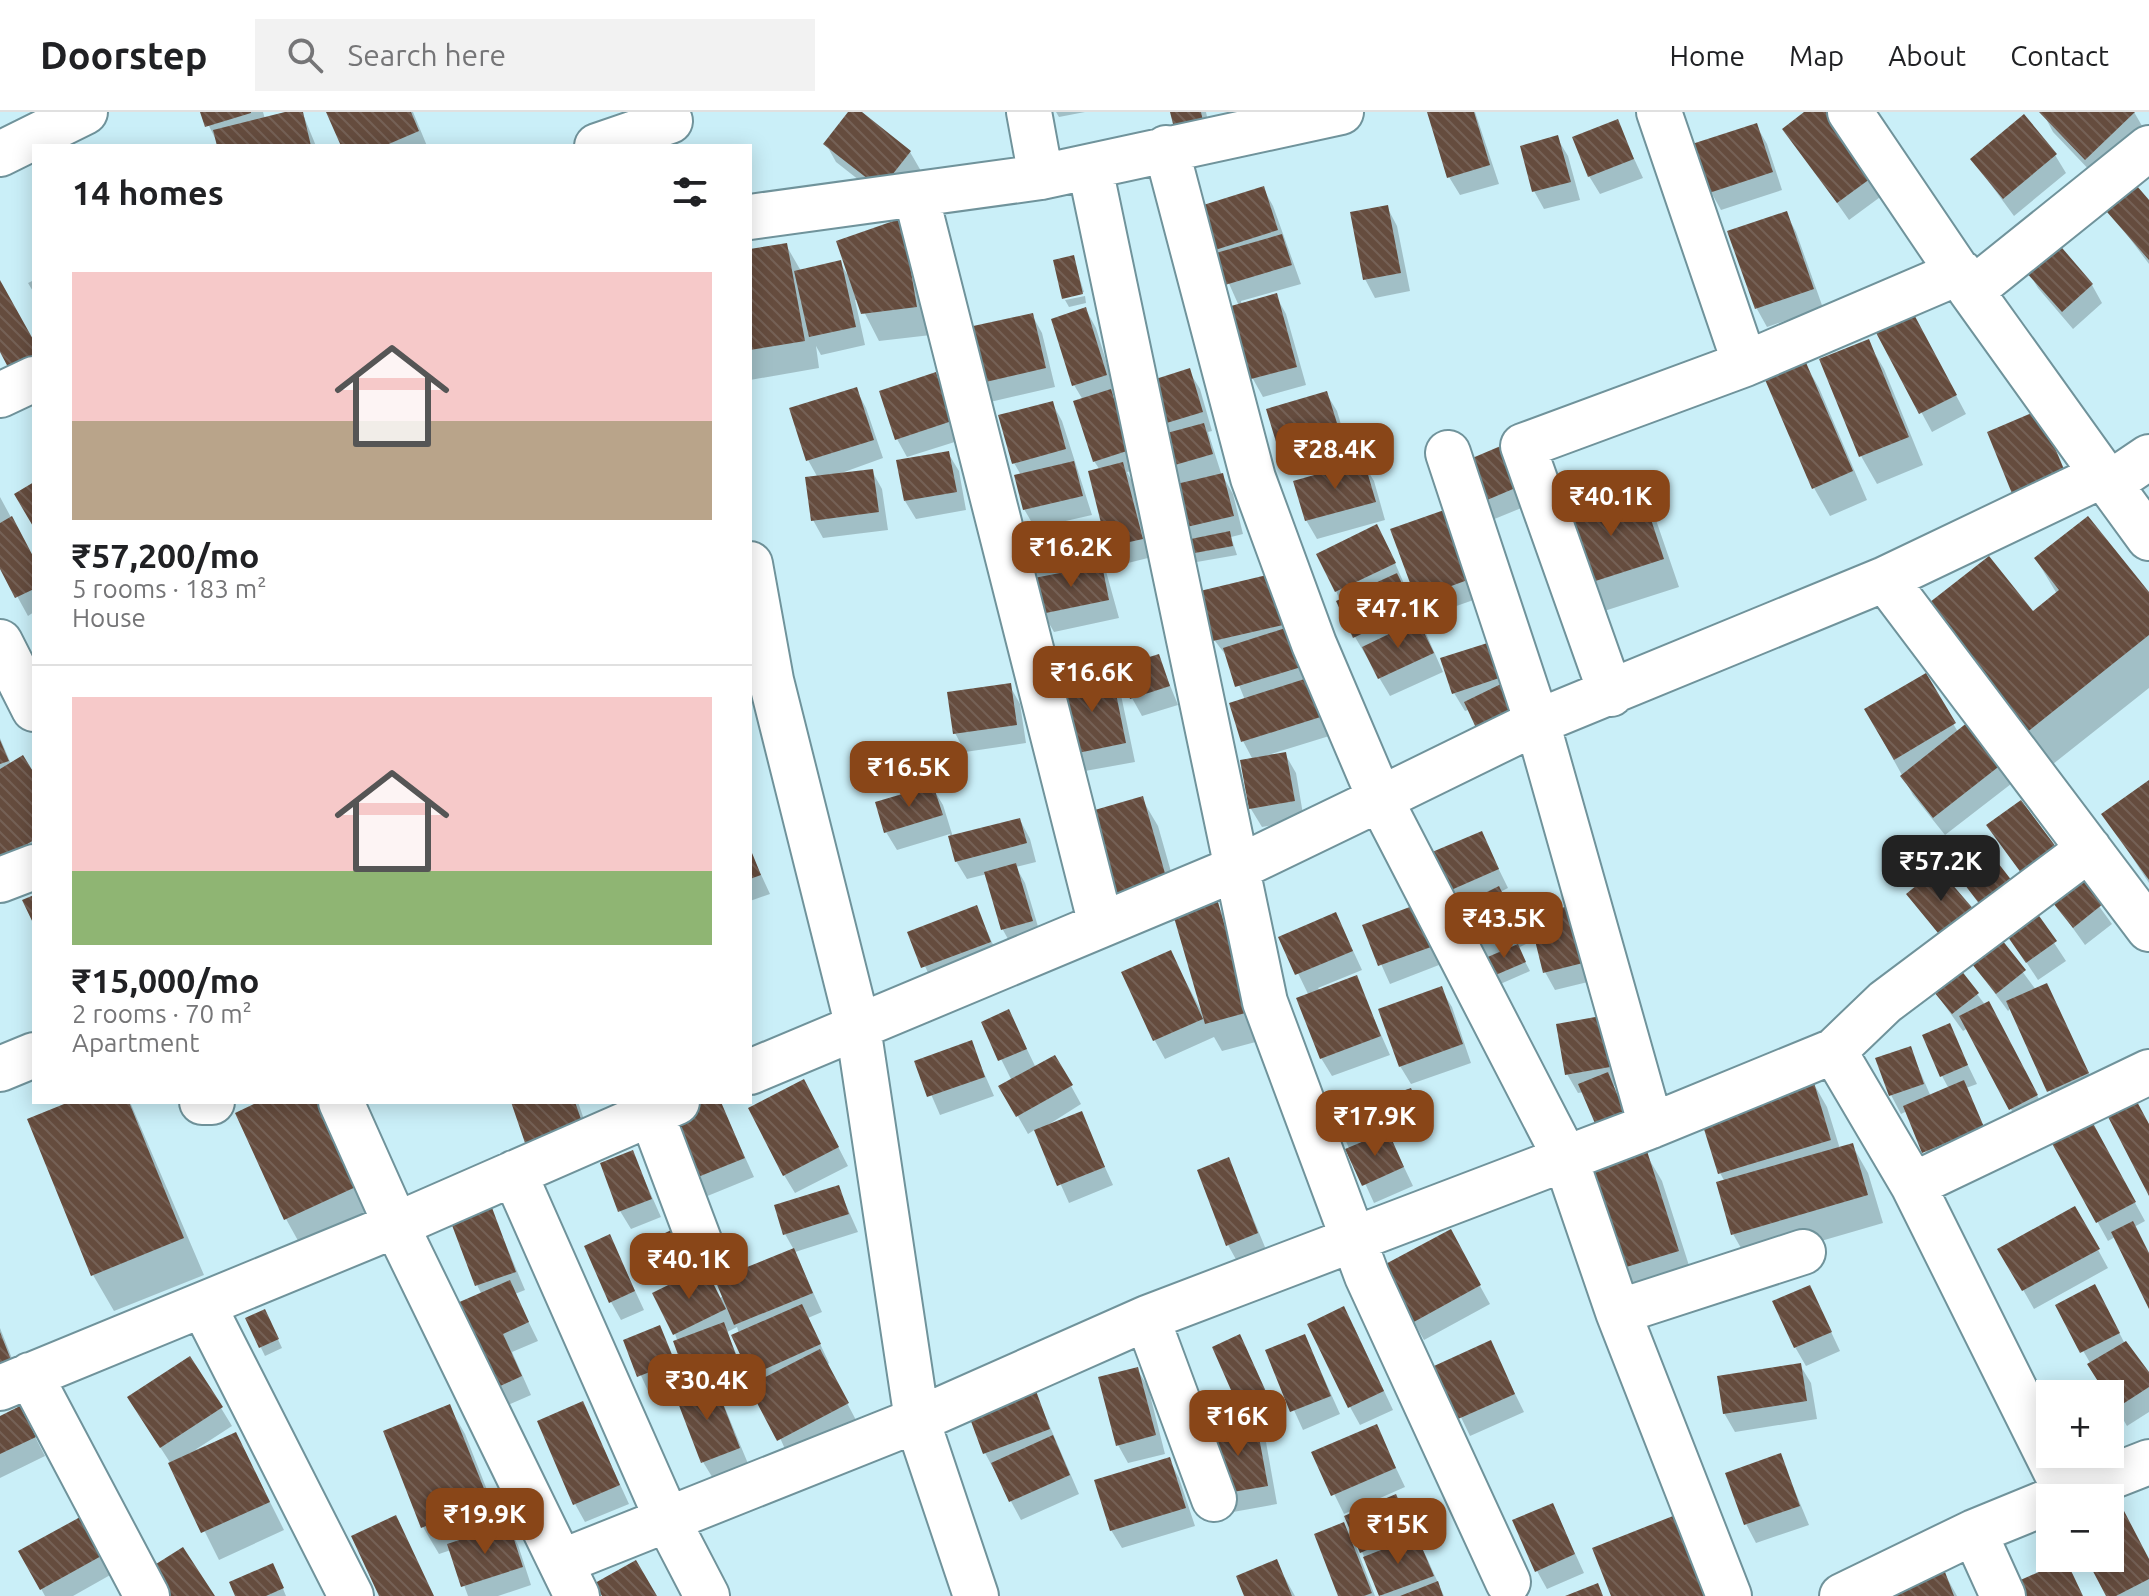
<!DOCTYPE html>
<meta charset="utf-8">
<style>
body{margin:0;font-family:Ubuntu,sans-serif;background:#f2f2f2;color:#202124;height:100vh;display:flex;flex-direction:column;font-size:30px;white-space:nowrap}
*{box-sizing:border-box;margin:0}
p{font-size:26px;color:#757577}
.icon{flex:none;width:44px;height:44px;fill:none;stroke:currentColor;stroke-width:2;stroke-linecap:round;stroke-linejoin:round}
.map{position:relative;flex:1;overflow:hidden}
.sheet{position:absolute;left:32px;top:32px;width:720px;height:960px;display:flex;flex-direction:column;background:#fff;border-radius:0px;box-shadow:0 4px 20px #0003}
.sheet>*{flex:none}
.fabs{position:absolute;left:2036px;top:1268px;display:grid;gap:16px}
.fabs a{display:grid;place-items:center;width:88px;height:88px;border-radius:0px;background:#fff;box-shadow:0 4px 20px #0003;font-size:40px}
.price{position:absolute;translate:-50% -68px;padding:0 18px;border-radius:16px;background:#894618;color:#fff;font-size:26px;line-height:52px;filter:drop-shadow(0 2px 4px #0008)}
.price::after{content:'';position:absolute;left:50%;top:48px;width:24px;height:18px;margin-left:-12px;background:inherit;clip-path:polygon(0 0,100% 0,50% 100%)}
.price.selected{background:#222;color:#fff}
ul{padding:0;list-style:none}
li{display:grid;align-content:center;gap:16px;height:424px;padding:0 40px}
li+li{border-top:2px solid #e0e0e0}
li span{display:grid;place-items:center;height:248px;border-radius:0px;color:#555}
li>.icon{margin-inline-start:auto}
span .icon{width:144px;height:144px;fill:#fffc;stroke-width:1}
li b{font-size:34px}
h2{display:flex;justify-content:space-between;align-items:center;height:96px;padding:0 40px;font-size:34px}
header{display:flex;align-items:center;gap:48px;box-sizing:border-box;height:112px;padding:0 40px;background:#fff;border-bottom:2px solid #e0e0e0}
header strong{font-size:38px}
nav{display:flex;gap:44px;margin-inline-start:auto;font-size:28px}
.search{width:560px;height:72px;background:#f2f2f2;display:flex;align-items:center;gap:20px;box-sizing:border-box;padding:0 28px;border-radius:0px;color:#757577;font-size:30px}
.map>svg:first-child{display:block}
</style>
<header>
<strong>Doorstep</strong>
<div class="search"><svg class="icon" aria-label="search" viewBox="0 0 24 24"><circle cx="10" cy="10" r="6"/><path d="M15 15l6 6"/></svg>Search here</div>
<nav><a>Home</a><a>Map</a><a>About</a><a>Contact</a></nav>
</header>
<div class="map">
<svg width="2149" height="1484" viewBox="0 0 2149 1484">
<defs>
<pattern id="building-back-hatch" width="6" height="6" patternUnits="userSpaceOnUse" patternTransform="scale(2)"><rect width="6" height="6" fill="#654c3e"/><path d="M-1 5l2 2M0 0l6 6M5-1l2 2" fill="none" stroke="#756156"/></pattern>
</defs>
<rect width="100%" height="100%" fill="#caeff8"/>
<!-- shadow -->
<path fill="#0003" d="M202 0H263L265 7 302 0 316 34H219Z
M328 0H413L427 34H343Z
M851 0H859L910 40 921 59 892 94 836 50 826 32Z
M1056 0H1085L1059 5Z
M1172 0H1206L1212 28Z
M1435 0H1475L1499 72 1460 83 1449 65Z
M1808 0 1887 80 1849 108 1785 17Z
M2134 0 2145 19 2096 65 2053 20 2043 1Z
M1617 10 1643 66 1600 82 1589 64Z
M1756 13 1767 32 1782 78 1721 98 1711 80Z
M1557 26 1568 44 1580 88 1544 97 1534 79Z
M2055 43 2066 61 2014 104 1972 47Z
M1263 76 1273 94 1301 172 1241 189 1242 193 1276 184 1286 202 1306 273 1263 285 1253 267 1233 195 1239 194 1214 138Z
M2149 91V152L2110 100Z
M1387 95 1397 114 1410 179 1375 186 1365 167Z
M1786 101 1796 120 1823 196 1767 215 1757 197 1730 121Z
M901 108 931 223 879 229 858 188H855L865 233 821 243 816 234 819 256 750 268V139L786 133 801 159 840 151 847 162Z
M1073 145 1084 180 1064 184Z
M2027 158 2092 173 2102 191 2073 217 2038 176Z
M34 168V181L28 171Z
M1085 184 1086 191 1069 195 1065 188Z
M1086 198 1096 216 1116 282 1112 283 1121 298 1139 357 1127 360 1133 371 1152 445 1120 453 1109 434 1100 358 1094 349 1083 288 1074 273Z
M1032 203 1042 221 1055 275 990 290 979 272Z
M1876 216H1920L1966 302 1932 320Z
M1868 230 1884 257 1923 353 1877 372 1861 344Z
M1803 248 1819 276 1867 388 1830 404 1814 376 1765 264Z
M1189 259 1200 277 1212 319 1208 320 1221 361 1233 382 1243 422 1231 425 1237 443 1191 451 1155 327Z
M935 263 946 281 961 328 907 345 897 327Z
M856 277 866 296 883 346 836 363 872 359 882 377 888 418 823 426 813 408 818 366 808 348Z
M1326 281 1337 299 1350 343 1293 360 1282 342Z
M1052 291 1062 309 1092 403 1035 416 1024 397 1021 363 1014 351Z
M948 341 959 359 966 398 916 407 905 389Z
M1363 351 1374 369 1385 408 1317 427 1306 408Z
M1520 351 1536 390 1492 408 1481 390Z
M1640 380 1656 408 1679 475 1598 501 1582 473Z
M0 385 34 448V500L28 504 0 453Z
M1446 399 1482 485 1428 504 1418 486Z
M1089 416 1099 434 1119 506 1054 520 1043 501 1032 459Z
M1387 433 1443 560 1390 584 1355 525 1336 479Z
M2036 447 2149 483V576L2048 656 1949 531 2033 501 2057 482Z
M1270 464 1339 621 1271 642H1285L1296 661 1304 708 1262 715 1251 697 1243 650 1253 648 1243 629 1245 588 1228 546 1215 529Z
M1496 530 1517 582 1465 599 1454 581Z
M1158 544 1178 593 1142 604 1132 586Z
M1111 564 1121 583 1135 650 1085 659 1074 641Z
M1925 564 1958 620 2000 653 2011 672 1945 723 1913 683 1866 598Z
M1010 574 1020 592 1026 631 965 640 955 621Z
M0 626 11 652 34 665V765L0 776Z
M2149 671V771L2104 702Z
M932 675 943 693 953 725 1020 708 1030 727 1036 750 1016 755 1025 771 1042 828 1013 836 1003 818 987 762 967 767 956 749 950 722 897 738 886 720Z
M1142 687 1158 714 1183 802 1217 792 1233 820 1263 928 1222 939 1214 925 1165 947 1155 929 1123 861 1170 840 1204 904 1177 808 1126 823Z
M1989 713 2074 760 2112 812 2085 833 2047 780 2039 786Z
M1481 721 1508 776 1500 780 1526 832 1518 836 1530 859 1498 873 1443 781Z
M750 739 770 782 750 789Z
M1938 758 1955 844 1909 782Z
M976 795 1000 848 934 874 910 821Z
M1568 796 1592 869 1555 878 1545 860Z
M2031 796 2066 849 2038 868 2004 816Z
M1336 802 1362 858 1318 876 1320 879 1356 866 1390 943 1332 964 1321 946 1309 884 1281 826Z
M1364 814H1424L1439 853 1390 872Z
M1993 820 2036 878 2046 874 2098 980 2059 997 2011 896 2008 899 1966 842Z
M1928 870 1977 882 1998 910 2047 1002 2021 1016 1968 916 1963 919Z
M1441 877 1452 895 1471 951 1411 972 1400 954Z
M1009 900 1036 956 1055 945 1081 992 1040 1018 1081 1002 1113 1073 1069 1091 1036 1017 1028 1022 1001 975 1012 969 983 911Z
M1600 906 1619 973 1614 974 1635 1022 1584 980 1578 981 1567 962Z
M1949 914 1977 972 1966 976 1993 1034 1935 1058 1907 999 1901 1002 1891 983 1910 936 1931 985 1949 977 1942 964Z
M971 931 994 984 940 1003 917 950Z
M1811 967 1827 995 1840 1037 1852 1033 1868 1061 1883 1111 1749 1150 1733 1122 1725 1070 1720 1061Z
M1410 978 1428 1015 1391 1028 1413 1074 1374 1091 1343 1023Z
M814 988 848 1054 795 1081 784 1063Z
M75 990H130L204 1163 114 1199 93 1163Z
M263 990H322L374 1101 301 1134 286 1107Z
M513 990H578L592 1031 537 1049 526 1031Z
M710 990H720L754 1065 705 1085 694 1066Z
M2099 1025 2145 1109 2134 1115 2149 1142V1192L2115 1125 2108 1129 2052 1027Z
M632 1040 661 1105 631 1117 620 1099Z
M1646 1042 1662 1069 1693 1166 1640 1183 1624 1155Z
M1229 1048 1267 1140 1238 1151 1228 1133Z
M838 1075 858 1120 795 1140 822 1200 808 1206 829 1251 827 1253 857 1310 789 1346 752 1263 737 1215 727 1220 749 1273 720 1284 749 1354 714 1368 703 1350 695 1278 675 1222 720 1186 794 1138 785 1122Z
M490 1095 525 1178 515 1182 538 1229 512 1240 531 1283 499 1297 482 1183 477 1173Z
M2075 1096 2108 1156 2034 1197 2000 1137Z
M1450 1120 1490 1192 1424 1228 1383 1156Z
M610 1125 644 1198 621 1208 611 1190Z
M655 1128 698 1156 674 1168Z
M1810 1175 1840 1239 1806 1254 1795 1235Z
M2105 1193 2125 1232 2149 1264V1300L2127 1314 2057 1194Z
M247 1207 269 1208 282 1236 265 1244Z
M1354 1215 1393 1298 1360 1313 1350 1295Z
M0 1216 24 1277 0 1286Z
M659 1216 684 1269 650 1283 625 1229Z
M1240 1224 1280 1309 1259 1318 1266 1330 1277 1392 1233 1400 1223 1381 1250 1312 1244 1302Z
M1305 1224 1340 1302 1303 1318 1267 1239Z
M1490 1231 1524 1300 1470 1324 1437 1255Z
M1800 1253 1811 1271 1817 1307 1735 1320 1724 1301Z
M1137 1257 1148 1275 1165 1342 1128 1351 1118 1333Z
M1031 1271 1079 1382 1021 1408 985 1341Z
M583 1292 629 1392 585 1410 575 1392Z
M449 1294 465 1322 502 1416 508 1415 518 1433 531 1473 498 1484H468L451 1438 439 1442 423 1415Z
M221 1296 232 1314 195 1338 236 1322 284 1418 219 1448 171 1352 140 1304Z
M0 1306 30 1315 45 1344 0 1366Z
M1376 1314 1405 1375 1344 1402 1314 1341Z
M1780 1343 1809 1413 1756 1431 1746 1412Z
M1169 1347 1179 1366 1195 1414 1122 1436 1111 1418Z
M1395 1385 1426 1444 1444 1484H1381L1347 1405Z
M1553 1393 1584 1461 1547 1477 1537 1459Z
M2110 1406 2149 1449V1484H2109L2089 1446H2110Z
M81 1407 112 1462 73 1484H45L21 1440Z
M1344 1413 1355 1432 1375 1484H1340Z
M1276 1450 1295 1484H1247Z
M1941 1455 1957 1484H1881Z
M277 1462 286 1484H237Z"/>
<!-- building -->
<path fill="url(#building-back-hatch)" d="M200 0H251V1L205 15Z
M285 0H303L311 34H217L213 18Z
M326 0H411L419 19 384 34H341Z
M848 0H862L911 39 881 77 823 32Z
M1170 0H1201L1203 9 1174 16Z
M1427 0H1474L1490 53 1447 66Z
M1804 0H1833L1878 61 1837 91 1782 17Z
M2039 0H2135L2085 48Z
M2024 2 2057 42 2003 87 1970 47Z
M1618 7 1634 47 1588 65 1572 25Z
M1757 11 1773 60 1709 81 1692 32Z
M1558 23 1571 70 1532 80 1520 34Z
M1264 74 1278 118 1212 139 1197 95Z
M2137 74 2149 88V148L2107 100Z
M1388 93 1401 161 1363 168 1350 100Z
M1787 99 1814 177 1755 197 1727 119Z
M902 106 917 195 861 202 836 129Z
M1282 122 1292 153 1225 173 1216 141Z
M2057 130 2093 172 2062 200 2024 158Z
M787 131 805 229 750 238V137Z
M1074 143 1083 182 1062 187 1053 148Z
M841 148 856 215 809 225 794 159Z
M0 168 34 229V243L9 257 0 240Z
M1277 181 1297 255 1251 267 1231 194Z
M1086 195 1107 263 1072 274 1051 207Z
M1910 195 1957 283 1919 302 1873 215Z
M1033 201 1046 256 977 272 964 216Z
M1869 227 1909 325 1859 345 1819 247Z
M1804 246 1853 359 1812 377 1763 263Z
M1190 256 1203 300 1150 316 1137 273Z
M936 260 952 309 895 328 879 279Z
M857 275 874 328 806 349 789 296Z
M1111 277 1130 338 1093 350 1073 289Z
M1327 279 1341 324 1280 343 1266 297Z
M1053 289 1066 337 1012 352 998 303Z
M2039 298 2066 362 2013 384 1987 320Z
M1204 311 1213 342 1161 357 1152 325Z
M1510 330 1527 371 1480 391 1463 350Z
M949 339 957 380 904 389 896 348Z
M1074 349 1083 384 1023 398 1014 363Z
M1364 349 1376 390 1305 409 1293 369Z
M1123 350 1143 427 1107 435 1088 359Z
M873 357 879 400 811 409 805 365Z
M1223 361 1234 404 1178 417 1168 374Z
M34 370V416L14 382Z
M1641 377 1664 447 1580 474 1557 405Z
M1447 397 1473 466 1416 487 1390 417Z
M12 404 34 446V477L15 486 0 457V411Z
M2088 404 2149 480V523L2026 621 1925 494 1989 444 2033 499 2059 478 2034 446Z
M1377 412 1396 451 1335 480 1316 442Z
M1090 413 1097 442 1030 460 1022 431Z
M1230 419 1233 434 1184 443 1181 429Z
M1102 453 1109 488 1041 502 1034 466Z
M1397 461 1414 497 1353 526 1336 489Z
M1271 462 1283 513 1213 529 1200 479Z
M1418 508 1434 541 1378 567 1362 535Z
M1298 512 1311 552 1235 575 1223 536Z
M1497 528 1508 563 1452 582 1440 546Z
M1159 542 1170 574 1130 587 1120 554Z
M1926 561 1956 611 1894 648 1864 597Z
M1112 562 1126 631 1073 642 1059 573Z
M1317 563 1330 602 1241 630 1229 591Z
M1505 570 1518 598 1477 618 1464 590Z
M1011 571 1017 613 953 622 947 580Z
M1968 610 2002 652 1933 706 1900 664Z
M0 628 9 649 0 652Z
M1286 640 1295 689 1249 697 1240 648Z
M23 643 34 661V728L0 748V657Z
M2149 668V768L2101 702Z
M933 673 943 703 884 721 875 690Z
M1143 684 1170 779 1109 796 1081 702Z
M2021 688 2062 743 2027 769 1986 713Z
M1020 706 1027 731 955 750 948 724Z
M1482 719 1499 757 1442 782 1425 743Z
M1977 724 2016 774 1984 798 1946 748Z
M750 736 761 763 750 767Z
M1016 751 1033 809 1001 818 984 760Z
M1938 756 1976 800 1943 827 1906 782Z
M2074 757 2103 792 2073 816 2045 781Z
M1499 774 1518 813 1473 834 1455 796Z
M34 783V813L22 788Z
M1218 790 1249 900 1205 912 1173 802Z
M977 793 991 830 921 856 907 820Z
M1415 793 1431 835 1378 854 1362 813Z
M1569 794 1583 851 1543 861 1529 804Z
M2032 794 2057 829 2026 851 2001 815Z
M1336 800 1353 839 1295 863 1278 825Z
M1994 818 2026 858 1996 882 1964 842Z
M1518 832 1526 850 1491 865 1483 847Z
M1171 838 1203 907 1153 929 1121 860Z
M1953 848 1979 881 1952 902 1925 869Z
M1357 863 1381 924 1320 947 1296 886Z
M2047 871 2089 961 2047 980 2006 889Z
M1442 874 1463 932 1399 955 1378 897Z
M1989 889 2038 983 2009 998 1959 904Z
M1009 897 1027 937 998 949 981 910Z
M1601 904 1610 955 1565 963 1556 912Z
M1950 911 1968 953 1940 965 1922 923Z
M972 928 985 965 927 985 914 949Z
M1911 934 1924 972 1889 984 1875 946Z
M1055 943 1073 973 1016 1005 998 974Z
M1608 960 1626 1004 1597 1016 1578 972Z
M1812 964 1831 1028 1718 1062 1698 998Z
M804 967 839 1035 783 1064 748 996Z
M1964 968 1984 1015 1922 1041 1903 994Z
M1411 976 1419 996 1341 1024 1334 1003Z
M2135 986 2149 1012V1084L2106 1001Z
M69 990H129L184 1126 91 1164 27 1007Z
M258 990H321L360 1073 284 1108 235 1001Z
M511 990H575L583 1013 525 1031Z
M705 990H721L745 1046 693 1067 667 1006Z
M1082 999 1105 1055 1057 1074 1034 1018Z
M2089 1004 2136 1090 2096 1111 2049 1026Z
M1388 1019 1404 1055 1362 1074 1345 1037Z
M1853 1031 1868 1083 1731 1123 1716 1070Z
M633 1038 652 1087 618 1100 600 1051Z
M1647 1039 1679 1139 1623 1156 1591 1057Z
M1229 1045 1258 1121 1226 1134 1197 1058Z
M839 1073 849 1102 783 1123 774 1093Z
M491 1093 516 1160 475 1174 450 1108Z
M2075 1094 2100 1137 2022 1179 1997 1137Z
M2133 1109 2149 1141V1197L2111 1120Z
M680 1114 695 1147 667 1160 652 1127Z
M1451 1117 1481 1173 1412 1211 1380 1155Z
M610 1122 635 1179 609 1191 584 1134Z
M794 1136 813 1181 734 1213 715 1168Z
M705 1155 726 1197 673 1223 652 1181Z
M510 1168 529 1210 503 1222 522 1264 487 1280 448 1195Z
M2095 1172 2120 1221 2080 1241 2055 1193Z
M1810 1173 1832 1220 1794 1236 1772 1189Z
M802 1192 821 1232 750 1264 731 1223Z
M1344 1194 1384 1279 1348 1296 1307 1212Z
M265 1197 279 1227 259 1236 245 1206Z
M724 1210 740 1254 689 1273 673 1229Z
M660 1213 675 1250 637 1265 623 1228Z
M0 1220 15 1258 0 1264Z
M1240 1222 1271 1291 1242 1303 1212 1235Z
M1305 1222 1331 1284 1290 1300 1265 1238Z
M1491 1228 1515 1282 1458 1307 1434 1254Z
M2126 1229 2149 1260V1275L2115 1297 2110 1282H2106L2087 1252Z
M820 1237 849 1291 777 1329 748 1274Z
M190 1244 223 1295 160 1336 127 1285Z
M1801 1251 1807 1289 1723 1302 1717 1264Z
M1138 1255 1156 1323 1116 1334 1098 1265Z
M1032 1268 1050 1317 983 1342 965 1293Z
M714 1269 740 1336 701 1351 675 1283Z
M583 1289 620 1373 573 1393 537 1309Z
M450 1292 489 1389 421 1416 383 1319Z
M20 1294 36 1325 0 1342V1304Z
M1256 1309 1268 1374 1221 1382 1209 1317Z
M1377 1312 1396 1356 1331 1384 1311 1340Z
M236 1320 270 1390 201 1421 168 1351Z
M1053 1323 1070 1363 1009 1390 991 1351Z
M1781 1341 1800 1394 1744 1413 1725 1361Z
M1170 1345 1186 1396 1110 1419 1094 1368Z
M1396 1382 1412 1419 1360 1441 1344 1404Z
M1553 1391 1575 1442 1535 1460 1512 1408Z
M2123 1397 2149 1447V1467L2116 1484H2106L2086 1446H2110V1404Z
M396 1403 434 1484H379L351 1424Z
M82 1404 103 1443 40 1478 18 1439Z
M1673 1404 1706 1484H1611L1592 1436Z
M1344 1410 1372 1481 1364 1484H1338L1314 1422Z
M509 1412 523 1455 461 1475 447 1432Z
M1417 1424 1434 1464 1379 1484 1363 1445Z
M183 1435 215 1484H162L145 1459Z
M1277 1447 1292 1484H1244L1236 1464Z
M636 1448 657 1484H602L595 1471Z
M2066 1448 2083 1484H2011L2007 1474Z
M273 1451 284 1476 266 1484H235L229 1470Z
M1942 1452 1954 1484H1879Z
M1438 1469 1443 1484H1400Z
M1598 1471 1603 1484H1565Z"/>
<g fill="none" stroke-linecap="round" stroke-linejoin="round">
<!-- minor casing -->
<g stroke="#70939b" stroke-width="48">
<path id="minor" d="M1029 0 1041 65
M1659 0 1745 252
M1850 0 1971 179 2103 363
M597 34 670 9
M1166 36 1253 366 1314 532 1380 687 1537 610 1885 467 2103 363 2149 426
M0 42 85 0
M1090 56 1265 890 1367 1164 1508 1470
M916 83 1101 813
M750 105 1041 65 1341 0
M1971 179 2149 36
M0 283 34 267
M1448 341 1537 610 1651 1014
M2109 372 2149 345
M750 452 771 568 858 915 917 1308 976 1484
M1885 467 2149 817
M0 530 34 597
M1611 582 1523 334 1745 252 1960 160
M0 768 34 755
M1834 939 1913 1073 2067 1382
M0 957 34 943
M750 960 1235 757 1380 687 1565 1045 1618 1200 1729 1484
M202 990H212
M341 990 396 1113 577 1484
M651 1001 703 1139
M514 1061 668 1409 707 1484
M1913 1073 2149 960
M203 1193 351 1484
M1618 1200 1803 1140
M1147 1206 1651 1014 1834 939 1885 890 2089 737
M30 1263 147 1484
M0 1276 396 1113 677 990
M2057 1386 2149 1350
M1974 1420 2003 1484
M561 1450 917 1308 1147 1206 1214 1387
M1842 1484 1974 1420 2050 1389"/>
</g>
<!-- minor -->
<use href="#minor" stroke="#fff" stroke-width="44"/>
</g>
</svg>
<div class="fabs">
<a>+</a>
<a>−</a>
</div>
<b class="price" style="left:1335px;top:379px">₹28.4K</b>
<b class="price" style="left:1611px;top:426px">₹40.1K</b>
<b class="price" style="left:1071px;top:477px">₹16.2K</b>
<b class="price" style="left:1398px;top:538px">₹47.1K</b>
<b class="price" style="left:1092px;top:602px">₹16.6K</b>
<b class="price" style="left:909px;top:697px">₹16.5K</b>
<b class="price selected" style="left:1941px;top:791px">₹57.2K</b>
<b class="price" style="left:1504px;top:848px">₹43.5K</b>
<b class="price" style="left:1375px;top:1046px">₹17.9K</b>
<b class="price" style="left:689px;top:1189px">₹40.1K</b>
<b class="price" style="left:707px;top:1310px">₹30.4K</b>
<b class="price" style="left:1238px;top:1346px">₹16K</b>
<b class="price" style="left:485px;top:1444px">₹19.9K</b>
<b class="price" style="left:1398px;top:1454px">₹15K</b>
<section class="sheet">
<h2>14 homes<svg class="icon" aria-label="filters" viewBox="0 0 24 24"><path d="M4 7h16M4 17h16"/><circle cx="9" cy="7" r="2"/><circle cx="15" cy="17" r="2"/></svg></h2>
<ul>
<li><span style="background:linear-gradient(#f6c9c9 60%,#b9a48a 0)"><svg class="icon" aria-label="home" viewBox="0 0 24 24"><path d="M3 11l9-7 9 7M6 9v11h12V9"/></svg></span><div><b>₹57,200/mo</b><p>5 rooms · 183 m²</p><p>House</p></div></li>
<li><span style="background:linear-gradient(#f6c9c9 70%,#8fb573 0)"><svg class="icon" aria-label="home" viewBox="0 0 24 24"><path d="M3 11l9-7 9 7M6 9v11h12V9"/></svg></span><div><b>₹15,000/mo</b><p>2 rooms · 70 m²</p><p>Apartment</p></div></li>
</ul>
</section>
</div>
